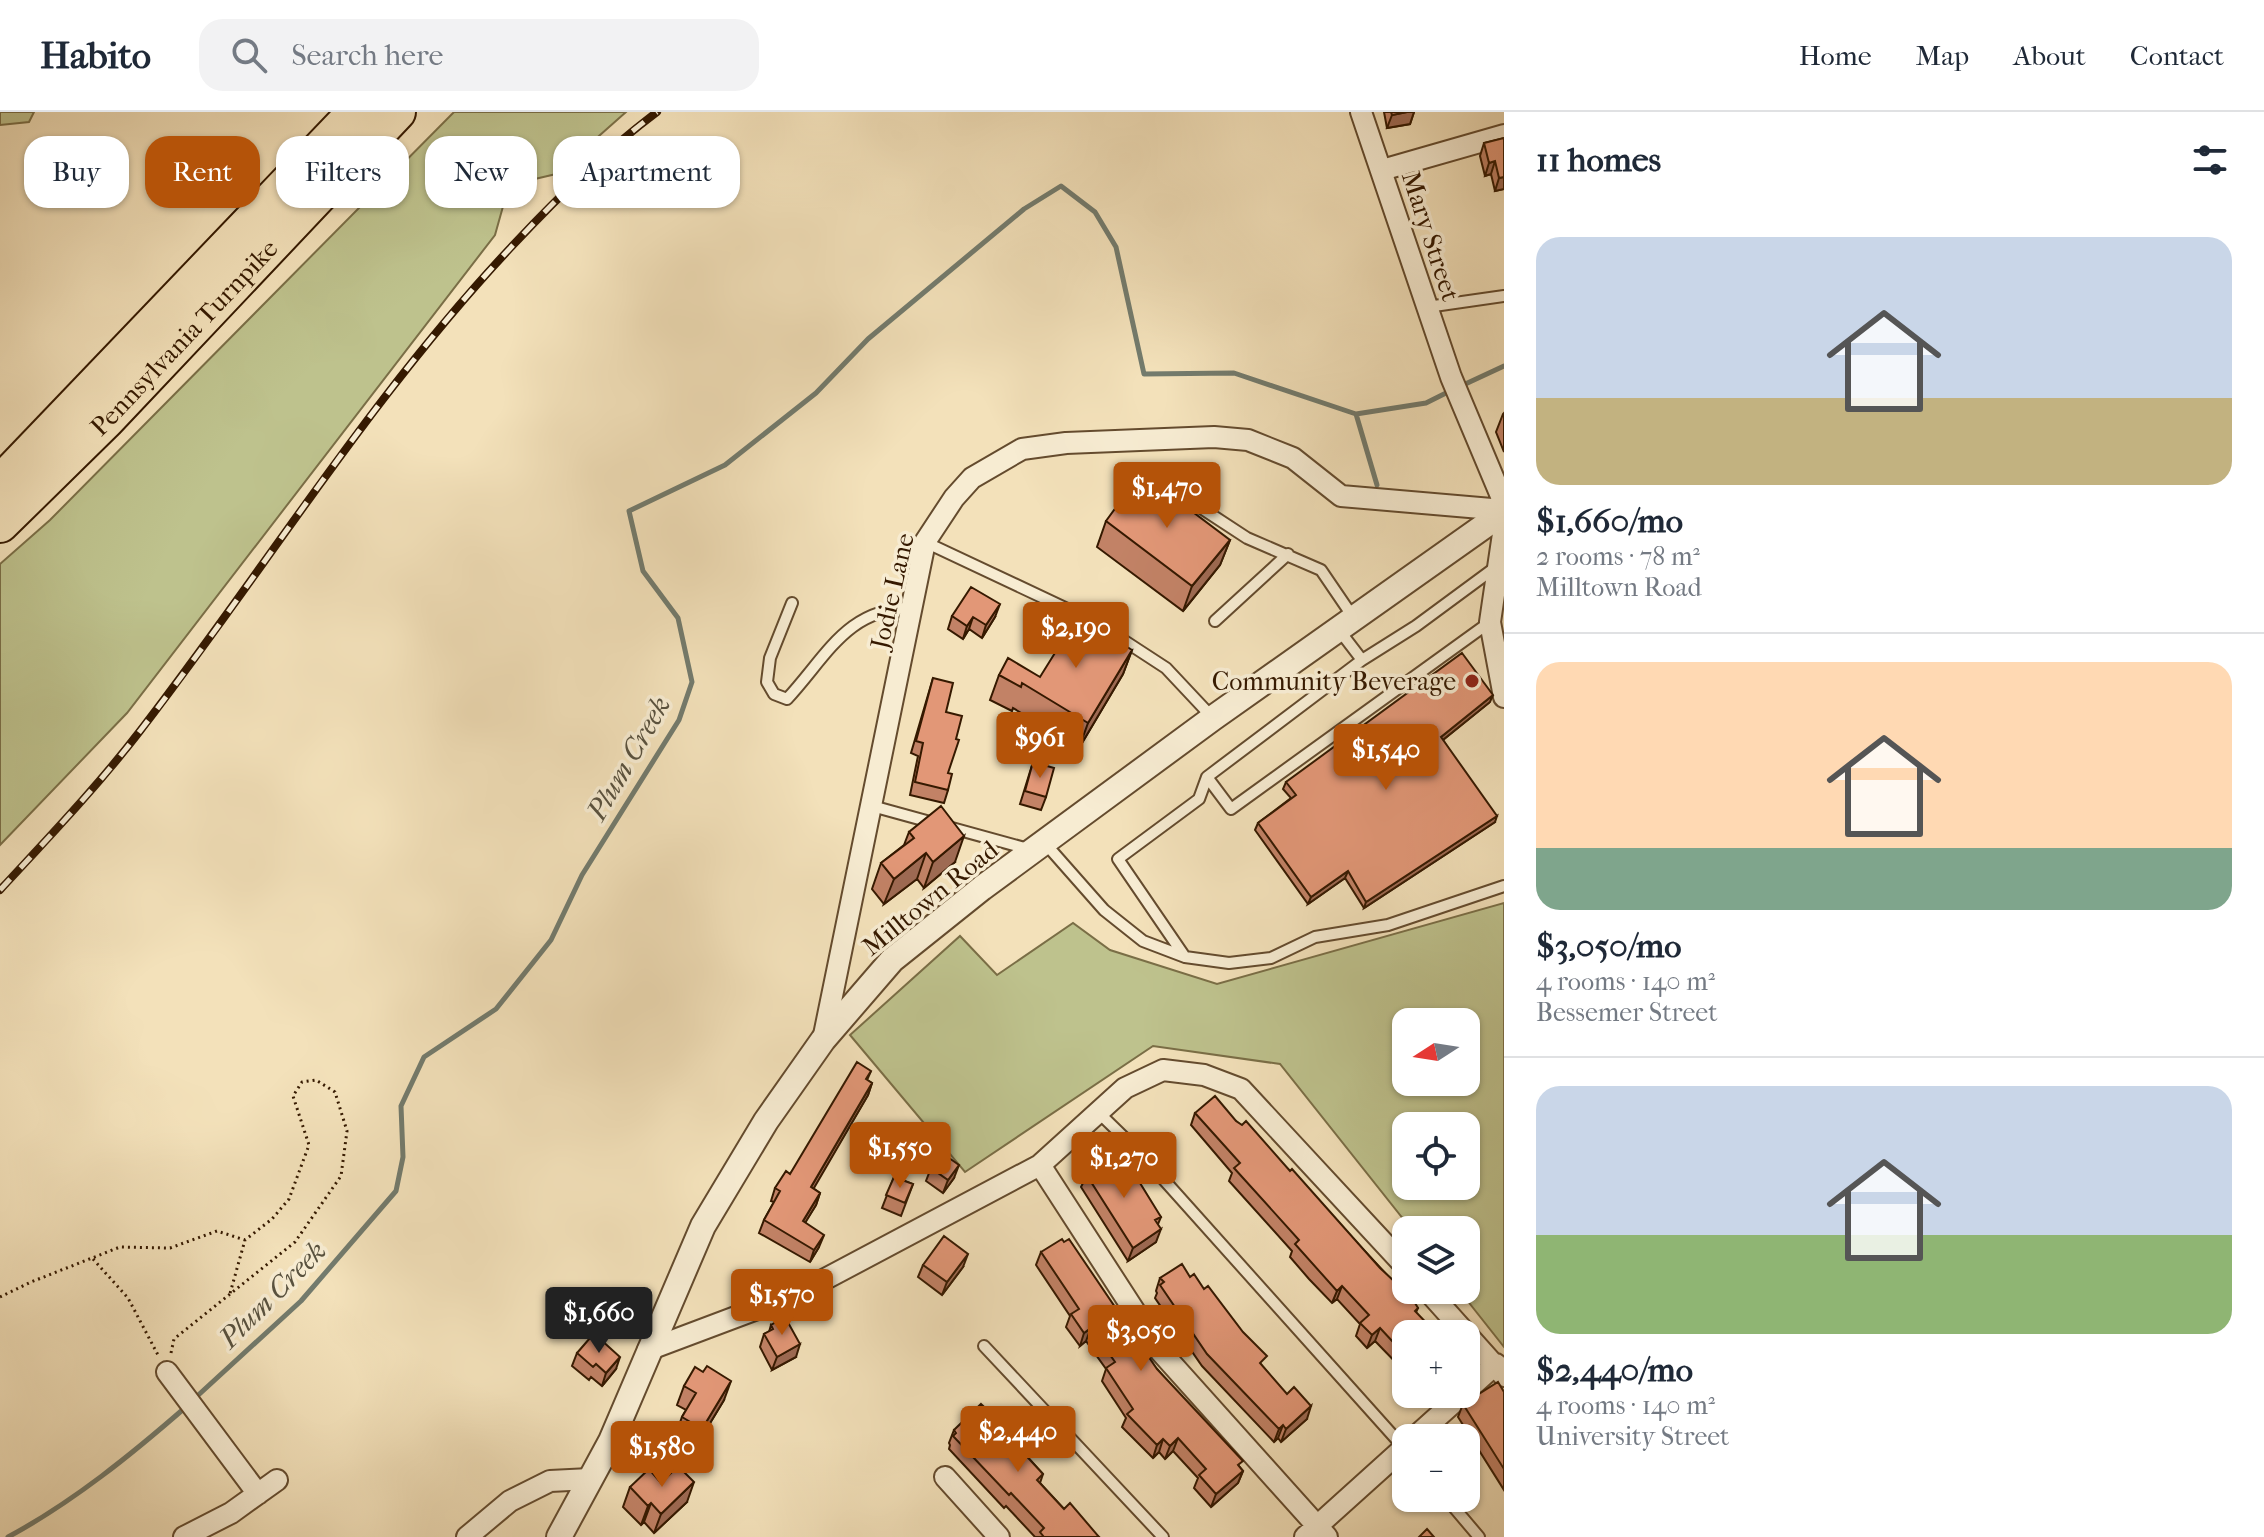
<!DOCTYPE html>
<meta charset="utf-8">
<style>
body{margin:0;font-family:"IM FELL French Canon",serif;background:#f2f2f3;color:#1f2937;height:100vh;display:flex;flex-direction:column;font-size:30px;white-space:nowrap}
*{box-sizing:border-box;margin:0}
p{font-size:26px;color:#747a83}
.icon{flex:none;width:44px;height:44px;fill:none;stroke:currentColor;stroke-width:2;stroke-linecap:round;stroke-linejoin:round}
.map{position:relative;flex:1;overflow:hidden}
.side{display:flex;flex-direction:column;background:#fff;width:760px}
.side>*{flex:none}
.banner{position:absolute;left:24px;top:24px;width:760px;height:72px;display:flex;gap:16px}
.needle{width:52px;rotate:258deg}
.tools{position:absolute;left:1392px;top:896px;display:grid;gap:16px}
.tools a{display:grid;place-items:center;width:88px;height:88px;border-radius:16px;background:#fff;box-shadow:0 2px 6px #0004;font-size:40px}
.price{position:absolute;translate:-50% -68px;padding:0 18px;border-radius:8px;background:#b45309;color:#fff;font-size:26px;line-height:52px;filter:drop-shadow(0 2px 4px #0008)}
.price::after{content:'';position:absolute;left:50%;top:48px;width:24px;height:18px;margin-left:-12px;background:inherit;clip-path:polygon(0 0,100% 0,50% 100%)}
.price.active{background:#222;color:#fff}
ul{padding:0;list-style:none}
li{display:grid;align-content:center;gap:16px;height:424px;padding:0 32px}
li+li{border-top:2px solid #e0e1e3}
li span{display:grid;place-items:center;height:248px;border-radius:24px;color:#555}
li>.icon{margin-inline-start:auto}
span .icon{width:144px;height:144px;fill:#fffc;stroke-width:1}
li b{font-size:34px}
h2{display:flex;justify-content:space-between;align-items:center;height:96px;padding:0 32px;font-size:34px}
.chip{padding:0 28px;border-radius:24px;background:#fff;box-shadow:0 2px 6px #0004;font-size:28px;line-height:72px}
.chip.active{background:#b45309;color:#fff}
header{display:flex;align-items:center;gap:48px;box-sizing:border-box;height:112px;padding:0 40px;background:#fff;border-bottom:2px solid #e0e1e3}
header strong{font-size:38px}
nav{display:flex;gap:44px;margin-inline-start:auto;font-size:28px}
.search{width:560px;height:72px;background:#f2f2f3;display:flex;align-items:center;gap:20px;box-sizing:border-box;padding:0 28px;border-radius:24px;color:#747a83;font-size:30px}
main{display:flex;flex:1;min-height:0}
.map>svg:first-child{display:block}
</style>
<header>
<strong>Habito</strong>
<div class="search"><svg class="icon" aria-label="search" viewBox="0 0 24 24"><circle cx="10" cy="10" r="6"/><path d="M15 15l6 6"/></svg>Search here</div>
<nav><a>Home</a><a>Map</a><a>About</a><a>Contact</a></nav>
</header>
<main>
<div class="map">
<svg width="1504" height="1425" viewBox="0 0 1504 1425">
<rect width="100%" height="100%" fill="#f3e1ba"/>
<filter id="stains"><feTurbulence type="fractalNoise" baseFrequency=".0025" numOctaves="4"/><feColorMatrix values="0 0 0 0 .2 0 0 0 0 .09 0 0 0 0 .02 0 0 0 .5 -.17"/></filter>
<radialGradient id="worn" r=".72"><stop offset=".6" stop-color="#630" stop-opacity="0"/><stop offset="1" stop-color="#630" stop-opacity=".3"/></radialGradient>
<!-- green -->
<path fill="#bec28d" stroke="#7a6e46" stroke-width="2" fill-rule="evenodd" d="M0 0H34L29 10 0 13Z
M454 0H626L556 62 509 73 495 123 127 601 0 733V452L50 408Z
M1504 791V1235L1459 1178H1466V1118H1412L1280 952 1153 934 965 1060 850 923 960 824 997 863 1073 811 1110 838 1217 872ZM1406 910H1466V970H1406ZM1406 1014H1466V1074H1406Z"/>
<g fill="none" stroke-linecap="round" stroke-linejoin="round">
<!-- stream -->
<path stroke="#737b6d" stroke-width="5" d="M1461 274 1504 254
M1356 302 1377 373
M194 1287 301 1189 396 1079 403 1045 401 994 424 945 496 897 551 828 582 763 679 608 692 570 678 506 643 459 629 399 725 353 816 281 868 227 1024 97 1061 74 1095 100 1116 135 1144 262 1234 261 1356 302 1426 291 1452 278
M8 1425C73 1390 132 1342 187 1294"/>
<!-- service casing -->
<g stroke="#644b2e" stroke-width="14">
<path id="service" d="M1427 195 1504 184
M1166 373 1247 426 1321 458 1353 505
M925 430 1097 511 1166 556 1212 605
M792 491 770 546 767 570 774 582 787 587C827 544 847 496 912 496
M1215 509 1288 442
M1339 518 1362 548
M1207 665 1231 697 1490 510
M872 694 1032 738
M1044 730 1104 798 1143 829 1185 845 1229 851 1271 846 1315 825 1388 813 1504 774
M1185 845 1118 747 1199 687 1207 665 1362 548 1416 514 1496 455
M1098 1000 1139 1040 1405 1337
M984 1234 1163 1425
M1446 1386 1479 1425"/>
</g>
<!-- minor casing -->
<g stroke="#644b2e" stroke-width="24">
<path id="minor" d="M1361 0 1451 265 1504 391
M1382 58 1504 23
M1504 415 1490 510 1504 585
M823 928 925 430 954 386 972 366 1022 337 1066 331 1214 325 1248 328 1293 346 1341 384 1504 398
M1040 1053 1161 1240 1327 1425
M1427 1178 1504 1264
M648 1238 797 1182 1040 1053 1125 976 1163 958 1204 963 1241 977 1406 1155
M167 1260 258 1382
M1466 1279 1496 1252
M1414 1326 1463 1282
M945 1365 999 1425
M184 1425 231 1401 277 1368
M467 1425 510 1389 550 1369 590 1367
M1305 1425 1406 1334"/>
</g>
<!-- tertiary casing -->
<g stroke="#644b2e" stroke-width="28">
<path id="tertiary" d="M559 1425 611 1329 703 1114 766 1009 823 928 892 848 982 776 1213 606 1504 400"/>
</g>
<!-- motorway casing -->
<g stroke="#351900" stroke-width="40">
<g id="motorway">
<path d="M0 372 356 0"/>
<path id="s1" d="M0 412 106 308 397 0"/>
</g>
</g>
<!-- path -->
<path stroke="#351900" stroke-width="3" stroke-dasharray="2 4" stroke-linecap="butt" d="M93 1147 128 1186 158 1243
M0 1185 31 1170 120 1135 170 1136 217 1119 245 1128
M171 1241 174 1227 295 1130 341 1064 347 1019 335 980 316 968 302 970 293 984 309 1033 289 1087 272 1107 245 1128 229 1185"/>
<!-- service -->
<use href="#service" stroke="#f7ecd2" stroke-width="10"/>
<!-- minor -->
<use href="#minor" stroke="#f7ecd2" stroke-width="20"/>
<!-- tertiary -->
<use href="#tertiary" stroke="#f7ecd2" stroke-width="24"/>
<!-- motorway -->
<use href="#motorway" stroke="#f3e1ba" stroke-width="36"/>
<!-- rail casing -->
<g stroke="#351900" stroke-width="8">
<path id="rail" d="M0 778C48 726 97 675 140 619 266 456 372 282 515 131 559 84 605 39 657 0"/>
</g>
<!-- rail -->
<use href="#rail" stroke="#f7ecd2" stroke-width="5" stroke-dasharray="15" stroke-linecap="butt"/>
</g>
<!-- wall -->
<path fill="#c28266" stroke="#351900" stroke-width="2" d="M1384 0H1414L1410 12 1387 16Z
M1504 26V77L1495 79 1491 62 1485 64 1480 44 1484 31Z
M1504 301V340L1496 320 1503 302Z
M1106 409 1230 428 1220 453 1183 499 1097 435Z
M952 504 995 505 982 526 969 517 963 527 948 517Z
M1132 538 1123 562 1079 636 1013 596 1012 599 990 588 999 563 1040 565Z
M933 566 948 661V678L944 691 910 683 918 644 911 641Z
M1490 590 1443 628 1495 710 1364 796 1345 766 1308 792 1255 718 1258 711 1291 686 1283 677 1286 670Z
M1033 650 1046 685 1041 698 1020 692Z
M909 720 955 750 924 776 917 767 884 792 872 777 881 751 904 733Z
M871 959 867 968 872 971 868 983 813 1076 820 1081 816 1093 805 1110 819 1135 810 1150 759 1121 764 1108 774 1090 771 1089 775 1076 790 1062Z
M1195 1001 1236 1009 1290 1059 1418 1196 1406 1222V1261L1375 1229 1367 1236 1356 1224 1360 1212 1337 1187 1332 1191 1309 1167 1290 1145 1292 1139 1229 1069 1232 1061 1191 1013Z
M1085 1055 1127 1068 1161 1105 1158 1112 1156 1130 1128 1149 1081 1075 1083 1071 1081 1068Z
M931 1056 954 1066 943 1081 926 1069Z
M894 1065 913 1072 901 1104 882 1096Z
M1041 1140 1157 1257 1243 1359 1238 1371 1211 1395 1194 1376 1198 1366 1173 1339 1165 1347 1159 1340 1153 1346 1122 1315 1126 1306 1102 1269 1106 1257 1086 1229 1080 1234 1066 1215 1070 1204 1036 1153Z
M923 1153 963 1155 942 1183 918 1165Z
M1190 1165 1204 1177 1263 1255 1307 1307 1281 1330 1278 1326 1274 1330 1202 1254 1155 1186 1157 1181 1156 1179 1160 1166Z
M771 1213 796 1245 772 1258 760 1235 764 1222 769 1220Z
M577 1241 616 1257 602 1274 591 1265 589 1268 572 1254Z
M684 1274 724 1288 695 1336 675 1324 682 1305 686 1298 677 1293Z
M1504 1280V1378L1458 1305 1463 1292Z
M954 1318 1022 1339 1043 1362 1040 1371 1064 1397 1099 1425H1035L1006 1394 1004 1396 949 1337 950 1333 949 1331Z
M661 1371 687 1390 654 1421 644 1410 641 1413 623 1395 630 1375Z"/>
<!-- shaded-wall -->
<path fill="#9e6a53" stroke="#351900" stroke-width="2" d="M1407 0H1414L1410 12 1387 16 1392 3Z
M1495 49 1491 62 1485 64 1489 51Z
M1504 65V77L1495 79 1499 66Z
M1230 428 1220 453 1183 499 1192 474Z
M1000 492 995 505 982 526 986 513Z
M973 505 969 517 963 527 967 514Z
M1132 538 1123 562 1079 636 1088 611Z
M1493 583 1490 590 1439 631 1441 625Z
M1497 704 1495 710 1364 796 1366 790Z
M964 724 955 750 924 776 933 750Z
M926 741 917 767 884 792 894 767Z
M1348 759 1345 766 1308 792 1311 785Z
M872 971 868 983 807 1088 811 1075Z
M959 1053 954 1066 943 1081 948 1068Z
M820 1081 816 1093 799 1121 803 1109Z
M1161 1117 1156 1130 1128 1149 1133 1136Z
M824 1123 819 1135 810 1150 814 1138Z
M968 1142 963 1155 942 1183 947 1170Z
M1342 1174 1337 1187 1332 1191 1337 1179Z
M1091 1216 1086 1229 1080 1234 1084 1221Z
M1380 1216 1375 1229 1367 1236 1372 1223Z
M800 1232 796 1245 772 1258 777 1245Z
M620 1245 616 1257 602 1274 606 1261Z
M731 1269 724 1288 695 1336 702 1317Z
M1311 1294 1307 1307 1281 1330 1286 1317Z
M1283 1313 1278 1326 1274 1330 1279 1317Z
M1178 1326 1173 1339 1165 1347 1170 1334Z
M1163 1327 1159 1340 1153 1346 1157 1333Z
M1243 1359 1238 1371 1211 1395 1216 1382Z
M694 1370 687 1390 654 1421 661 1402Z
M651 1391 644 1410 641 1413 648 1394Z"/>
<!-- building -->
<path fill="#e29777" stroke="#351900" stroke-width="2" d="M1391 0H1407L1392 3Z
M1504 26V65L1499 66 1495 49 1489 51 1484 31Z
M1141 361 1230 428 1192 474 1106 409Z
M971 475 1000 492 986 513 973 505 967 514 952 504Z
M1078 504 1132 538 1088 611 1022 571 1021 575 999 563 1008 546 1040 565Z
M1462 541 1493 583 1441 625 1497 704 1366 790 1348 759 1311 785 1258 711 1296 683 1286 670Z
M933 566 953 571 946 600 962 604 956 627 959 628 948 661 952 662 948 678 915 670 923 631 916 629Z
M1033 650 1054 656 1046 685 1025 679Z
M941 694 964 724 933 750 926 741 894 767 881 751 914 726 909 720Z
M857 950 871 959 866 967 872 971 811 1075 820 1081 803 1109 824 1123 814 1138 764 1108 780 1079 775 1076 786 1059 790 1062Z
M1215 984 1236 1009 1242 1013 1246 1009 1290 1059 1292 1057 1380 1156 1412 1186 1418 1196 1415 1199 1437 1222H1406V1244L1380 1216 1372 1223 1360 1211 1369 1203 1342 1174 1337 1179 1295 1132 1299 1128 1234 1056 1240 1051 1195 1001Z
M1108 1040 1127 1068 1135 1063 1161 1105 1155 1108 1161 1117 1133 1136 1086 1062 1089 1060 1085 1055Z
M942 1041 959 1053 948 1068 931 1056Z
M894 1065 913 1072 905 1091 886 1083Z
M944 1124 968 1142 947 1170 923 1153Z
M1062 1127 1064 1130 1069 1127 1157 1257 1243 1349 1238 1353 1243 1359 1216 1382 1199 1363 1206 1357 1178 1326 1170 1334 1163 1327 1157 1333 1127 1302 1133 1297 1106 1256 1115 1250 1091 1216 1084 1221 1071 1202 1079 1197 1041 1140Z
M1182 1152 1190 1165 1194 1162 1204 1177 1208 1174 1243 1220 1267 1244 1260 1251 1287 1282 1294 1275 1311 1294 1286 1317 1283 1313 1279 1317 1207 1242 1160 1173 1164 1170 1160 1166Z
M785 1205 800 1232 777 1245 764 1222 773 1217 771 1213Z
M590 1226 596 1231 600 1227 620 1245 606 1261 596 1252 593 1255 577 1241Z
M707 1254 731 1269 702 1317 682 1305 696 1281 684 1274 695 1255 703 1260Z
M1498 1270 1504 1280V1357L1463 1292Z
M981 1292 1025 1333 1020 1337 1043 1362 1037 1368 1064 1397 1070 1391 1099 1425H1044L1040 1420 1044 1416 1011 1381 1009 1383 953 1324 956 1321 954 1318Z
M678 1354 694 1370 661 1402 651 1391 648 1394 630 1375 649 1357 661 1371Z
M1427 1417 1434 1425H1419Z"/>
<!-- markers -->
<circle fill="#8f2418" stroke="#f7ecd2" stroke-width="3" cx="1472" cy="569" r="8"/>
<g text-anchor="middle" stroke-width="7" stroke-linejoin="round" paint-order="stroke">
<!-- street labels -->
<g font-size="26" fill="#351900" stroke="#f7ecd2">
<text transform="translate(1431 124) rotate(72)" y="9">Mary Street</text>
<text dy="9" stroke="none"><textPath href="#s1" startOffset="262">Pennsylvania Turnpike</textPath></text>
<text transform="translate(892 479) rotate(-77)" y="9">Jodie Lane</text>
<text transform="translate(930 786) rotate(-39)" y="9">Milltown Road</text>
</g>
<!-- poi labels -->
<g font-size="26" fill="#351900" stroke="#f7ecd2" text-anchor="end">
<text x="1456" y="578">Community Beverage</text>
</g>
<!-- water labels -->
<g font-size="28" font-style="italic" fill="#59523f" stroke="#f7ecd2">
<text transform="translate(628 646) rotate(-60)" y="10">Plum Creek</text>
<text transform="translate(272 1182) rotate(-45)" y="10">Plum Creek</text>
</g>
</g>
<rect width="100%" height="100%" filter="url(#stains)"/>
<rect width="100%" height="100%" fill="url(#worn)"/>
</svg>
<div class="tools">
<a><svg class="needle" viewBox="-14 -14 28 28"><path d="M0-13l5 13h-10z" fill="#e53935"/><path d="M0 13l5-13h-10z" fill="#747a83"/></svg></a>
<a><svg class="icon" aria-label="locate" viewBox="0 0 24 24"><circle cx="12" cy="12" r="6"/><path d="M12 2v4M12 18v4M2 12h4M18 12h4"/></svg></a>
<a><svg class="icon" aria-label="layers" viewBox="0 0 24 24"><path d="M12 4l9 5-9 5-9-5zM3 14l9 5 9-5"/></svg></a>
<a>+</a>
<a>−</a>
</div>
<b class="price" style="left:1167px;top:418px">$1,470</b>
<b class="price" style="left:1076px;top:558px">$2,190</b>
<b class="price" style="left:1040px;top:668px">$961</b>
<b class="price" style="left:1386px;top:680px">$1,540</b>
<b class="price" style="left:900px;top:1078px">$1,550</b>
<b class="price" style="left:1124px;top:1088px">$1,270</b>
<b class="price" style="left:782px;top:1225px">$1,570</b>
<b class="price active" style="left:599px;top:1243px">$1,660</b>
<b class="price" style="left:1141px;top:1261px">$3,050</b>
<b class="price" style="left:1018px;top:1362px">$2,440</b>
<b class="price" style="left:662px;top:1377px">$1,580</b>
<div class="banner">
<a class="chip">Buy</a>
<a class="chip active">Rent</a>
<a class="chip">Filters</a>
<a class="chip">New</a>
<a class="chip">Apartment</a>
</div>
</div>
<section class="side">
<h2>11 homes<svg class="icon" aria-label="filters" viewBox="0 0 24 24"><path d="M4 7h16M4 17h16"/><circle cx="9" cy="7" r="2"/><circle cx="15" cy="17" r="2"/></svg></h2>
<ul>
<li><span style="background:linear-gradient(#c9d6e8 65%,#c2b280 0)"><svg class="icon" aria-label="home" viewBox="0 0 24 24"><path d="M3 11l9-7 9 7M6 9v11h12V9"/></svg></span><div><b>$1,660/mo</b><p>2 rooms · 78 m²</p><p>Milltown Road</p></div></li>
<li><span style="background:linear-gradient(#ffd9b3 75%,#7fa58c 0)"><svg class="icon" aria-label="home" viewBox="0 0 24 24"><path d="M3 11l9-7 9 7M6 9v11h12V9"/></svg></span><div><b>$3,050/mo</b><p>4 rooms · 140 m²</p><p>Bessemer Street</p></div></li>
<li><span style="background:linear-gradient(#c9d6e8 60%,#8fb573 0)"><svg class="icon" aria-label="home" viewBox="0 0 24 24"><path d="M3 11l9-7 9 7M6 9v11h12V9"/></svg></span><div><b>$2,440/mo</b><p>4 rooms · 140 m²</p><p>University Street</p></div></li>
</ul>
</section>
</main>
